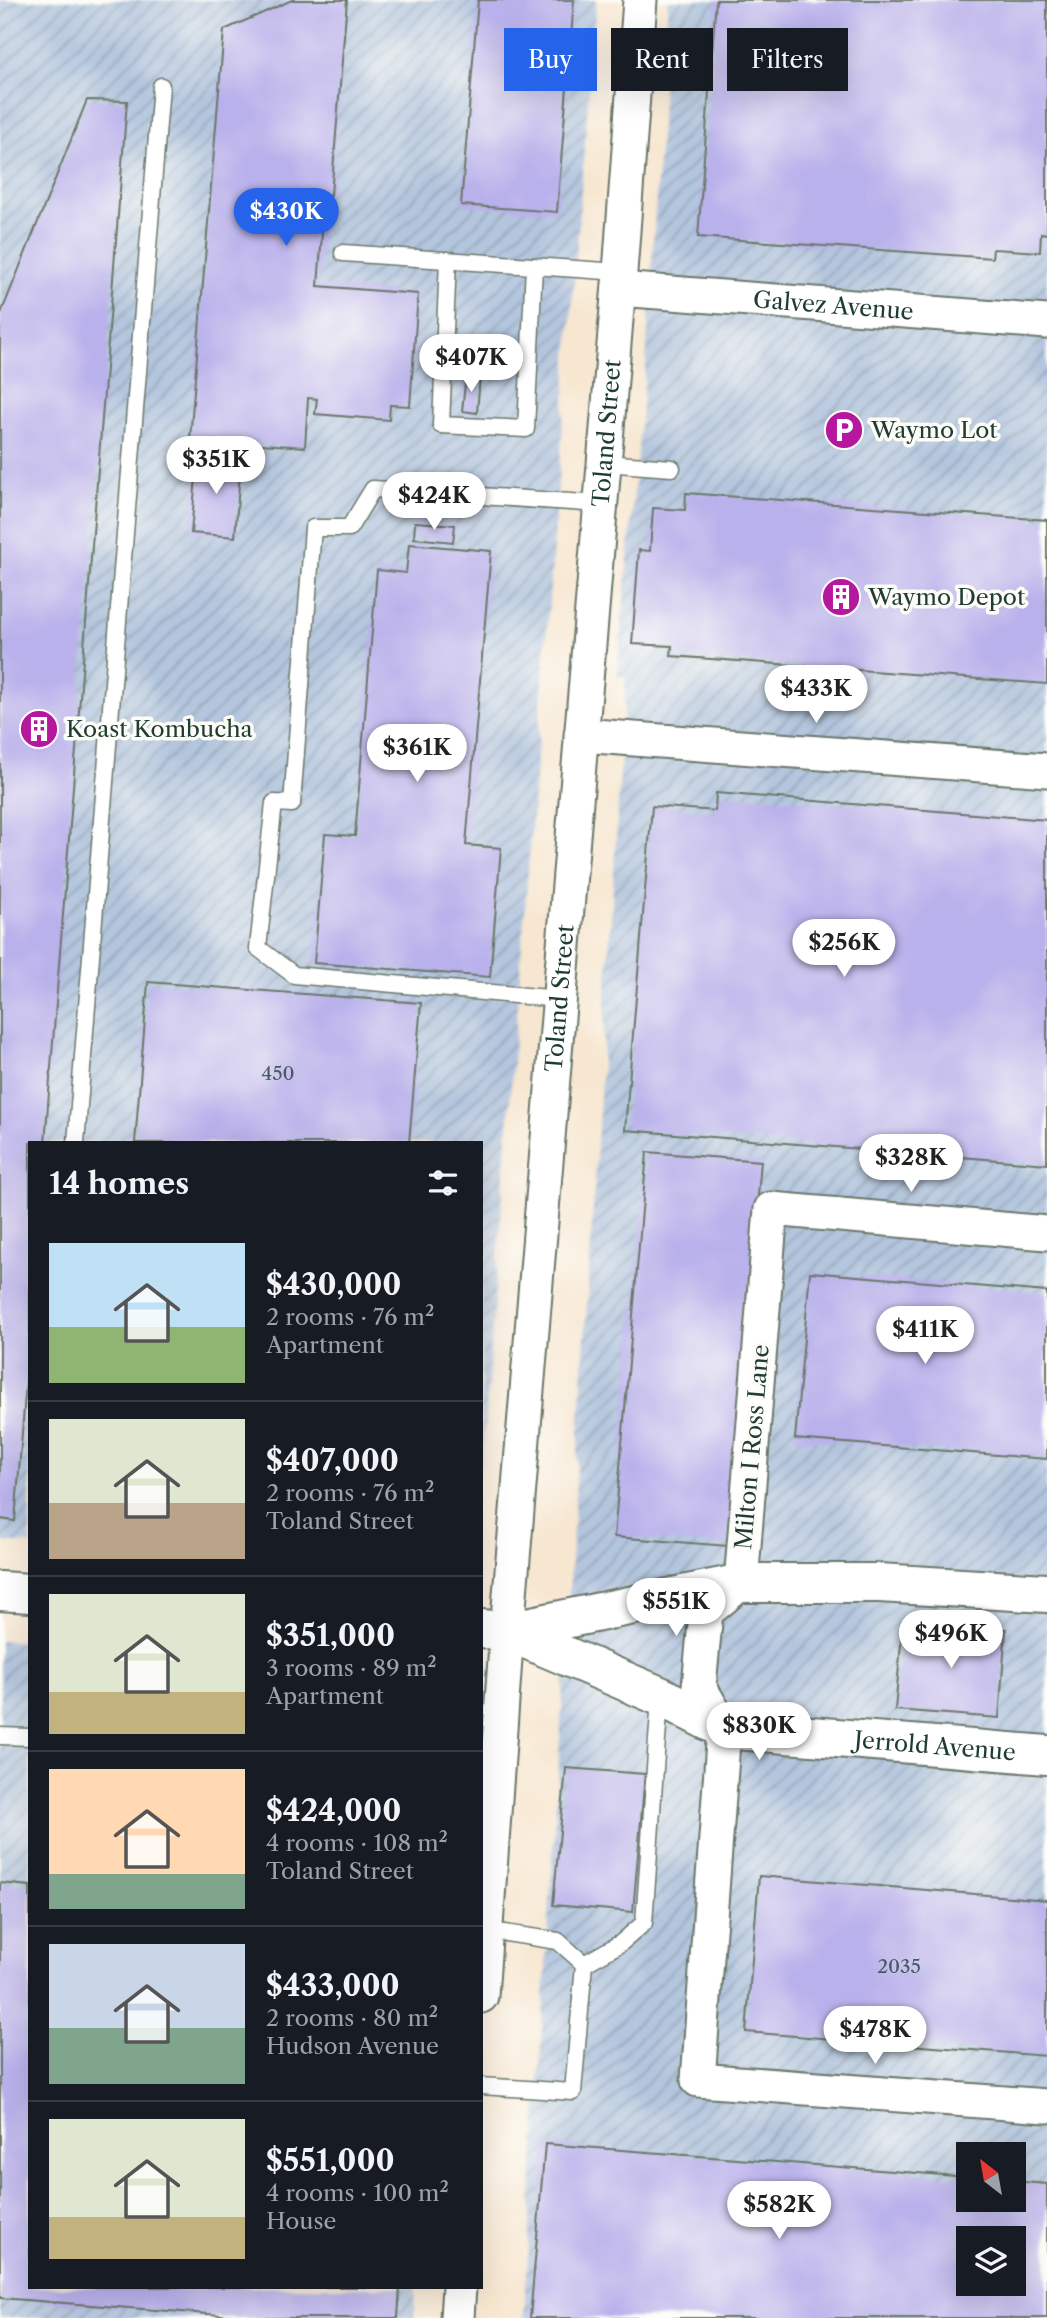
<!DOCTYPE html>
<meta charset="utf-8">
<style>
body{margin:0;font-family:"Libre Caslon Text",serif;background:#20242c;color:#f1f3f6;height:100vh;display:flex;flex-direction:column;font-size:26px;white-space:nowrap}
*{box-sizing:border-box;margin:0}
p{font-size:23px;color:#9ea1a6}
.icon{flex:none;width:38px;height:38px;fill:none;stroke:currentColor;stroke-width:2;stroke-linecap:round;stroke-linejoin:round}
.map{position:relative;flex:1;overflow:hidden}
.sheet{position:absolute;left:28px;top:1141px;width:455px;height:1148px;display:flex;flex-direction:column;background:#171b24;border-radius:0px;box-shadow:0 7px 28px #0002}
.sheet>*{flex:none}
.hud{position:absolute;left:504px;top:28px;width:438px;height:63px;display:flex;gap:14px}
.needle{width:46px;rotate:329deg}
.fabs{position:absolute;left:956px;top:2142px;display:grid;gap:14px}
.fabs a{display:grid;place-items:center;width:70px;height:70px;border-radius:0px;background:#171b24;box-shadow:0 7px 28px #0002;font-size:35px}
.price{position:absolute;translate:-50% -60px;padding:0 16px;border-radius:24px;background:#fff;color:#222;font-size:23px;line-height:46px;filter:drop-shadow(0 2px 4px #0008)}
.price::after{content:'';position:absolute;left:50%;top:42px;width:21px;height:16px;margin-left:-10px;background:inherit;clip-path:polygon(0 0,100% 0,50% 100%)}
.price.on{background:#2563eb;color:#fff}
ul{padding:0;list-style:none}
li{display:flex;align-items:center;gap:21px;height:175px;padding:0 21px}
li+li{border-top:2px solid #363941}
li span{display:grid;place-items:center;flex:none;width:196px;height:140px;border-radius:0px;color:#555}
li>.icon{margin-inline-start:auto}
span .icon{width:84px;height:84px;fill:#fffc;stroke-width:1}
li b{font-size:30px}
h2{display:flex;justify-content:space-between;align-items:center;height:84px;padding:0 21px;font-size:30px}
.chip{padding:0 24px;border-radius:0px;background:#171b24;box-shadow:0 7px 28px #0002;font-size:24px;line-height:63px}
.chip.on{background:#2563eb;color:#fff}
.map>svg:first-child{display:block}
</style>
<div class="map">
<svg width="1047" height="2318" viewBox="0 0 1047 2318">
<defs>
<pattern id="industrial-furrows" width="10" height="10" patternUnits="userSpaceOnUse" patternTransform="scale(1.75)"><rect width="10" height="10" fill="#b4c6de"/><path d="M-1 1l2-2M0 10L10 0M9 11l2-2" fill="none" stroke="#92a2b5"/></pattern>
</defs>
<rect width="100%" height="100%" fill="#fdfcf7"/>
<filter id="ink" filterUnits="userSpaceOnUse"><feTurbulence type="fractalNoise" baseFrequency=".0143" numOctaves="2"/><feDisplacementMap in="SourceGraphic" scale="14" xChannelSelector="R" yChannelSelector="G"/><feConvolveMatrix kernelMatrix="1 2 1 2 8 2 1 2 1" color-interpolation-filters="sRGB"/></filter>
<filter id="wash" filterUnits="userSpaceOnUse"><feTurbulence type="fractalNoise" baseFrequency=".00686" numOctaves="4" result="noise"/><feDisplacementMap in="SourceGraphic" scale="28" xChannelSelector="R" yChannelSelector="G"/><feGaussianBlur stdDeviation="1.57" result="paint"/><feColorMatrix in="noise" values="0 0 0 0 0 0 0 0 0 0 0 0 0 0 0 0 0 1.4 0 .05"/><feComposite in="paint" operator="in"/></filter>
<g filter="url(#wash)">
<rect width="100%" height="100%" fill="#f7e6d0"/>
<!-- industrial -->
<path fill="url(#industrial-furrows)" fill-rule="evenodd" d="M0 0H596L481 1472V1143H30V1544L0 1542Z
M668 0H1047V2318H524L626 677 617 675 646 362ZM968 2154H1013V2200H968ZM968 2238H1013V2284H968Z
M0 1640 30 1642V2287H416L414 2318H0Z"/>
<g id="blocks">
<!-- building -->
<path fill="#b9b1eb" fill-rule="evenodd" d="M292 0H347L331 195 325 194 318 286 418 294 410 406 390 405 389 420 315 414 317 399 308 398 305 447 190 439 224 30Z
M478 0H574L557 212 461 205Z
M716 0H1047V234L1041 233 1040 252 993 249 992 258 698 237Z
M87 100 127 101 45 1143H30V1332L15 1521 0 1519V316Z
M466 375 480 376 477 413 462 411Z
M198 454 241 458 235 537 191 533Z
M686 493 1047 520V684L671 656 672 646 632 644 639 550 650 551 653 508 685 510Z
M415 522 455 525 453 542 414 538Z
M409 544 491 551 466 845 501 848 490 977 314 963 325 834 355 836 377 570 406 573Z
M716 793 1047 820V1164L625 1130 652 806 715 811Z
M148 982 421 1003 409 1143H135Z
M647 1152 761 1161 728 1546 614 1537Z
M810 1272 1047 1292V1459L795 1439Z
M903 1621 1006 1629 999 1718 895 1710Z
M566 1768 645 1774 633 1912 553 1905Z
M759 1876 1047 1900V2056L746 2032Z
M0 1883 30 1886V2287H400L398 2318H260L0 2298Z
M545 2144 968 2177V2200H1013V2181L1047 2184V2318H530ZM968 2238H1013V2284H968Z"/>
</g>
</g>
<g filter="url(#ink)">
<use href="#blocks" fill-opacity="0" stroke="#6b786b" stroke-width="2"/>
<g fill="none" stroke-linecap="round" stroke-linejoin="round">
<!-- lane casing -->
<g stroke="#6b786b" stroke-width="19">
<path id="lane" d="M343 253 620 272
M448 260 441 425 526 429 534 266
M604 463 672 468
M559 999 294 975 258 948 274 803 292 804 313 528H349L373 489 601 504
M76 1143 161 86
M0 1736 30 1737
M485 1930 558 1941 584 1964
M584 1964 621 1943 644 1923 660 1698
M481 2086 573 2092 584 1964"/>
</g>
<!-- street casing -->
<g stroke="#6b786b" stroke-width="37">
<g id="street">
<path id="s1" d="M619 289 1047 322"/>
<path d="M581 735 1047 770"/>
<path d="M1047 1233 771 1209 741 1583 706 1612 699 1686 724 1729 698 2080 1047 2106"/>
<path id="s2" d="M481 1996 507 1631 620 272 640 0"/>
<path d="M457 2318 459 2287"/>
</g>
</g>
<!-- secondary casing -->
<g stroke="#6b786b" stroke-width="42">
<g id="secondary">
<path d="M0 1591 30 1593"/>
<path d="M481 1629 507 1631 741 1583H879L1047 1593"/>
<path id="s3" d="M507 1631 660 1696 724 1729 1047 1755"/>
</g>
</g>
<!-- lane -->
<use href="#lane" stroke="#fff" stroke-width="16"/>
<!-- street -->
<use href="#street" stroke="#fff" stroke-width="33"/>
<!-- secondary -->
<use href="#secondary" stroke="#fff" stroke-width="38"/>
</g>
</g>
<!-- icons -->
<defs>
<g id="parking-disc" transform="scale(2.0125)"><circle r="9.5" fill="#b5179e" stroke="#fdfcf7"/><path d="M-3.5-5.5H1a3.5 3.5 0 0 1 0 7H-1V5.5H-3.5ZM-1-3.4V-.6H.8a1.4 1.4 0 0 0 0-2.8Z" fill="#fff"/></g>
<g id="building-disc" transform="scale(2.0125)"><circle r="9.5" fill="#b5179e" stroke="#fdfcf7"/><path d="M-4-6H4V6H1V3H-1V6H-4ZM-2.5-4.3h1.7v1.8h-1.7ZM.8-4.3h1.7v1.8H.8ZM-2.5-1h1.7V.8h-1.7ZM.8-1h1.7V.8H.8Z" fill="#fff"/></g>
</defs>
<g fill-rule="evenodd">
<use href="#parking-disc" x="844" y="430"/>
<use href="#building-disc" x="841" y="597"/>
<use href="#building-disc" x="39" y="729"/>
</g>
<g text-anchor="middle" stroke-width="7" stroke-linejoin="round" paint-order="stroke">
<!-- number labels -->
<g font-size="19" fill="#465a62">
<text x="278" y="1080">450</text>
<text x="899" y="1973">2035</text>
</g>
<!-- street labels -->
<g font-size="23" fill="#1f3d34" stroke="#fdfcf7">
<text dy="8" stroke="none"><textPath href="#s1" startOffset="215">Galvez Avenue</textPath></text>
<text dy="8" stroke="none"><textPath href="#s2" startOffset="1568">Toland Street</textPath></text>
<text dy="8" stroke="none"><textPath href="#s2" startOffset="1001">Toland Street</textPath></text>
<text transform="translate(752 1447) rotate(-85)" y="8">Milton I Ross Lane</text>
<text dy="8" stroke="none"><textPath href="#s3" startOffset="450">Jerrold Avenue</textPath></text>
</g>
<!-- poi labels -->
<g font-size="23" fill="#1f3d34" stroke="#fdfcf7" text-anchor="start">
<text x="871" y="438">Waymo Lot</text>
<text x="868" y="605">Waymo Depot</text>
<text x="66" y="737">Koast Kombucha</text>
</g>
</g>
</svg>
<div class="fabs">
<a><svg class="needle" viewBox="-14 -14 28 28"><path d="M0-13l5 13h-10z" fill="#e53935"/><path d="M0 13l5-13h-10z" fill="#9ea1a6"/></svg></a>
<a><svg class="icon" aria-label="layers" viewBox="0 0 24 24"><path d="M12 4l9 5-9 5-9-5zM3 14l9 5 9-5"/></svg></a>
</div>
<b class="price on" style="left:286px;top:248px">$430K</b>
<b class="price" style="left:471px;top:394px">$407K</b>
<b class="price" style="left:216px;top:496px">$351K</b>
<b class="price" style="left:434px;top:532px">$424K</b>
<b class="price" style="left:816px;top:725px">$433K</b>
<b class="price" style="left:417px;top:784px">$361K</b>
<b class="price" style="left:844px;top:979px">$256K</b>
<b class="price" style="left:911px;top:1194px">$328K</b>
<b class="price" style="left:925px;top:1366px">$411K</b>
<b class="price" style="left:676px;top:1638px">$551K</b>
<b class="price" style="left:951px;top:1670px">$496K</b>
<b class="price" style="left:759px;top:1762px">$830K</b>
<b class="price" style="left:875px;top:2066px">$478K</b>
<b class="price" style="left:779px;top:2241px">$582K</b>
<div class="hud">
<a class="chip on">Buy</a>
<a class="chip">Rent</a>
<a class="chip">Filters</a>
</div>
<section class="sheet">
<h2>14 homes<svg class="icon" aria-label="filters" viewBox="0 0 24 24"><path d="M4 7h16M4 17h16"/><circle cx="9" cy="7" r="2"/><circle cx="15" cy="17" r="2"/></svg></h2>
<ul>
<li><span style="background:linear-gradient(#bfe0f5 60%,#8fb573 0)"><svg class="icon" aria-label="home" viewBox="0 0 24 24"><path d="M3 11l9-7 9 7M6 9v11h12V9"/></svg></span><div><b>$430,000</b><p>2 rooms · 76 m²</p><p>Apartment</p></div></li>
<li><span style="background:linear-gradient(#dfe7d0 60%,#b9a48a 0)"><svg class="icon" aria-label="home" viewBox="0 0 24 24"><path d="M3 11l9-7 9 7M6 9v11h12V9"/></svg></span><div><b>$407,000</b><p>2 rooms · 76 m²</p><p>Toland Street</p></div></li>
<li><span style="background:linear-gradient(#dfe7d0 70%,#c2b280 0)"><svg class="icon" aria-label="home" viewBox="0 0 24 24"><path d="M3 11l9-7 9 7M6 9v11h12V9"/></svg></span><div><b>$351,000</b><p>3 rooms · 89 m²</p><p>Apartment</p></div></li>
<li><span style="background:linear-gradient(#ffd9b3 75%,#7fa58c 0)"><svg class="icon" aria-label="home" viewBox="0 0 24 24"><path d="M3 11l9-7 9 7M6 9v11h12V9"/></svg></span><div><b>$424,000</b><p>4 rooms · 108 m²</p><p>Toland Street</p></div></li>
<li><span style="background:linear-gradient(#c9d6e8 60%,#7fa58c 0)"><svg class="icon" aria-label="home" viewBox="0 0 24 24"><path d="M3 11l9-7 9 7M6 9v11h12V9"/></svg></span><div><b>$433,000</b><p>2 rooms · 80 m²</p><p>Hudson Avenue</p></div></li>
<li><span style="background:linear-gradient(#dfe7d0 70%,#c2b280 0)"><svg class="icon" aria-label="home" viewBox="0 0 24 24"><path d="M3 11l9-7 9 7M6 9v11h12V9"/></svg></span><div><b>$551,000</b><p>4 rooms · 100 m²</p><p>House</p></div></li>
</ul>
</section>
</div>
